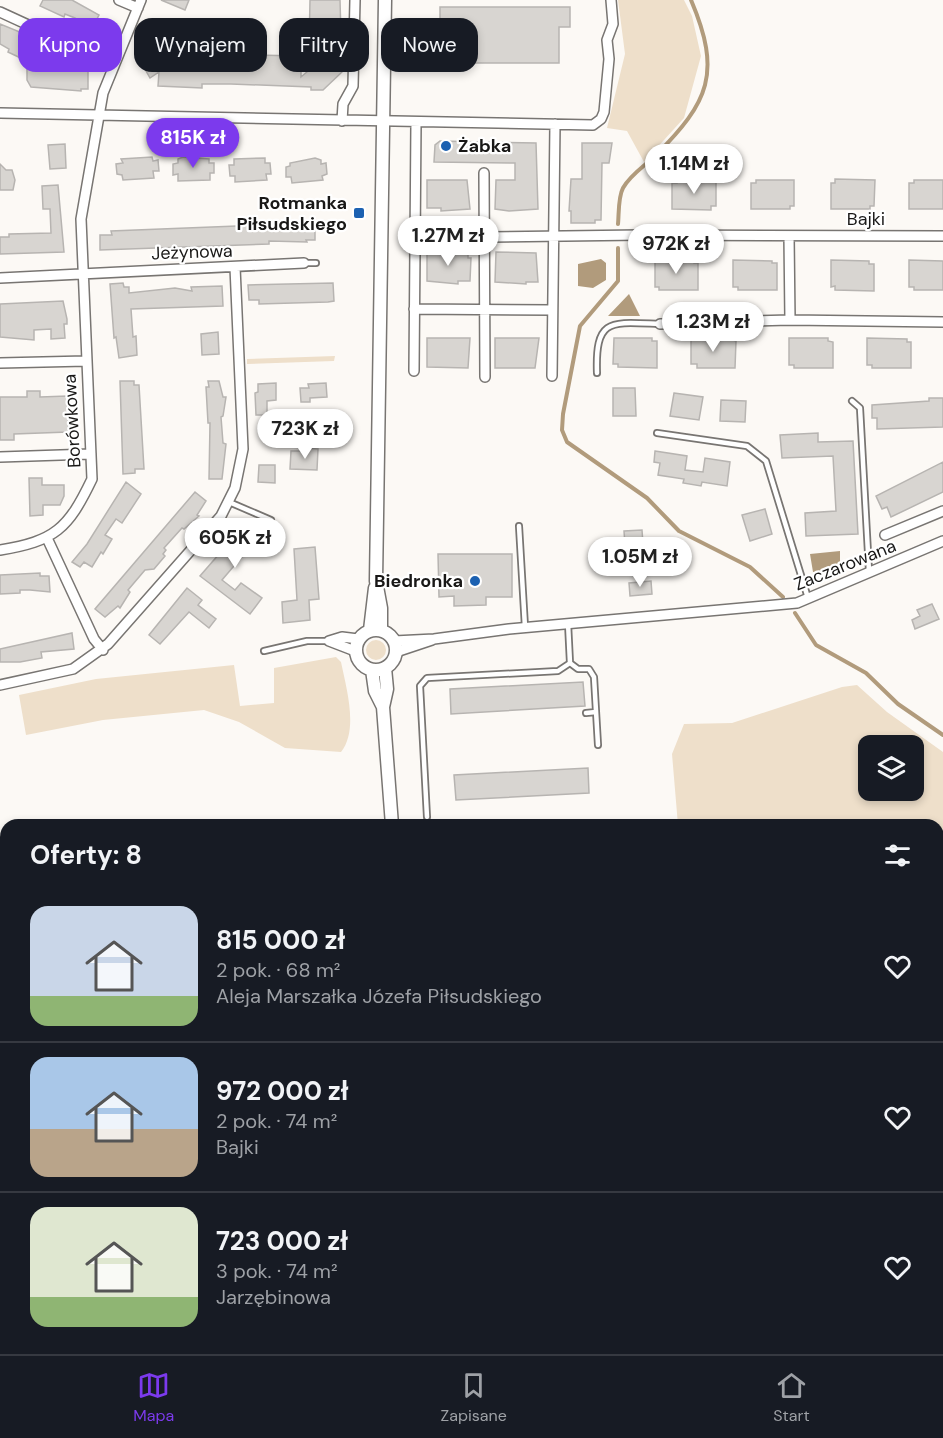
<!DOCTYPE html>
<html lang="pl">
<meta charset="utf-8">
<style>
body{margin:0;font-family:"DM Sans",sans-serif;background:#20242c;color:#f1f3f6;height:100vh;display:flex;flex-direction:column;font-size:22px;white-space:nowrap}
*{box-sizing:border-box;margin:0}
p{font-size:20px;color:#9ea1a6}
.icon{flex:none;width:33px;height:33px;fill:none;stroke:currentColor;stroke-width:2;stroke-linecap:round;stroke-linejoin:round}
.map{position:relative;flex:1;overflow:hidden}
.sheet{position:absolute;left:0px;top:819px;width:944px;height:536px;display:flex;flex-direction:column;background:#171b24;border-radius:18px 18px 0 0;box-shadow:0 3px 9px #0003}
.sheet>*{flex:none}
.banner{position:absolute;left:18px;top:18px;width:600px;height:54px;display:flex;gap:12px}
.buttons{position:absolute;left:858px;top:735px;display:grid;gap:12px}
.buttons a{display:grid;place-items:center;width:66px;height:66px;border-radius:12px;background:#171b24;box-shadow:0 3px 9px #0003;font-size:30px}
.price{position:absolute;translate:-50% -51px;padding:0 14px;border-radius:21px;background:#fff;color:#222;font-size:20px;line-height:39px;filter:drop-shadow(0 2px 3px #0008)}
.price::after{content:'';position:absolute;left:50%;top:36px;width:18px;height:14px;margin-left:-9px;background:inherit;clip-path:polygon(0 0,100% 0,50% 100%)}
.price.on{background:#7c3aed;color:#fff}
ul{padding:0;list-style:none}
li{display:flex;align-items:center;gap:18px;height:150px;padding:0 30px}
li+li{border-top:2px solid #363941}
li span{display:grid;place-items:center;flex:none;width:168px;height:120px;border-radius:18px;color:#555}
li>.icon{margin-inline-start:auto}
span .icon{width:72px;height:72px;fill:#fffc;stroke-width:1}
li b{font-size:26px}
h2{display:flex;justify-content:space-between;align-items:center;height:72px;padding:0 30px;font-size:26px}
.chip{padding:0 21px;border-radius:18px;background:#171b24;box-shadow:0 3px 9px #0003;font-size:21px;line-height:54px}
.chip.on{background:#7c3aed;color:#fff}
.dock{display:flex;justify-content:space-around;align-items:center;height:84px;border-top:2px solid #363941;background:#171b24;font-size:16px;color:#9ea1a6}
.dock a{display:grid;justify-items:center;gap:3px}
.dock .on{color:#7c3aed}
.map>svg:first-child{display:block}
</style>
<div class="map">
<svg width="943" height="1354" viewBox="0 0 943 1354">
<rect width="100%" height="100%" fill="#fcf9f5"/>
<!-- green -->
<path fill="#eedfca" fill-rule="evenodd" d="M618 0H684L692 16 701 56 684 118 644 162 627 131 607 128 625 54Z
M335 356 334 361 247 364V359Z
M366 650a10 10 0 1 1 20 0a10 10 0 1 1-20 0Z
M336 657 341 662C346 687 359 730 341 752L285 748 239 722 204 710 103 720 26 735 19 695 96 679 234 665 240 706 274 703V668Z
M857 685 887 712 943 752V929H938V825H678L672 754 684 724 732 723 842 687ZM868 746H914V790H868Z
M938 1176H943V1211L938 1208Z
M0 1224H6V1348L155 1349 153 1354H0Z"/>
<!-- water -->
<path fill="#b19b7c" d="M601 259 606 263V280L593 288 578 286V264Z
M629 294 640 316H608Z
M840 551V570L813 572 810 554Z
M938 1215C943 1240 943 1324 939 1354H796L798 1348H938Z"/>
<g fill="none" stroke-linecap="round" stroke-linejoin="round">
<!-- stream -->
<path stroke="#b19b7c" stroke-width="4" d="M618 224C619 214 618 197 623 188 631 174 645 166 656 155 709 102 722 73 691 0
M618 248V281L580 326 563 414 562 430 567 442 647 498 679 531 750 567 783 597
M795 613 816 645 866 673 898 704 943 735
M938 1157 943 1146"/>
</g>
<!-- building -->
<path fill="#d8d5d1" stroke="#b7b4b1" stroke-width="1.5" d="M43 0H72L99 15 91 30 75 18 65 14 64 17 40 6Z
M161 0H189L185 10Z
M310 0H340L342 72 323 90H311V87L231 84H202V88L158 86 159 72 150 78 146 71 148 69 145 65 153 44 169 51V53L301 56V77L334 49 309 48Z
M440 7H570V27H559V63H449L440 55Z
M0 24 49 44 48 64 88 70V89H81V91L31 87 27 80V61L8 52 9 49 0 44Z
M440 141 536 143 538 209 509 211 495 209 496 180H515V163L434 162 435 145Z
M582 143H612L609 163H602L601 220H595V223H571V211H569L571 179H582Z
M65 144 66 168 50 169 48 145Z
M152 157 153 161 158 160 159 171H153L154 178 123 180 122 175 117 174 116 164 123 163 121 159Z
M183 157 209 159V163H214V173H210V180L178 181V174L173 175V164L178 163V159Z
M265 158V163H270L271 174H266L267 180 235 182V176H230L229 165H234V159Z
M315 158 321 160V164L326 163 327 174 322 176 323 180 292 183 291 177H286V167L290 166V163Z
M0 164 6 170H12L15 180 13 190H0Z
M835 179 875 180 874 206H870V209H831V183H835Z
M427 180H467L470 209 441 211V208H427Z
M677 180H716V206H711V210L672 209V183H677Z
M756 180H794V206H790V209H751V183H756Z
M914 180H943V209H909V183H914Z
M58 185 64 252 0 254V237H9V234L51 233 50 209H43L42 186Z
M315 223V240H306L307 242 269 241V244L100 250V235H112L111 231Z
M427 252 468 253V258H471L470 281H458V284L427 281Z
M496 252 536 253 538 282H526V284L495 282Z
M655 260H694V263H698V290H659V287H655Z
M733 260 772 261V263H777V290H738V287H733Z
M831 260 869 261V264H874V291L835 290V286L831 287Z
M909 260 943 261V290H914V287H909Z
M123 283 124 287H129V293L175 288 192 291 191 287 222 286 223 306 131 309 133 337 136 336 137 355 119 358 116 337 114 338 110 284Z
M333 283 334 301 328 302 259 304V300H249L248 285Z
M63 301 67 319V324H64L65 338 51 339V329L34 330V340L0 337V304Z
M218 332 219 354 202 355 201 334Z
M427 338H470L468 368 427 367Z
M495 338H539L535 368H495Z
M614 338H652V341H657V368L618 367V364H613Z
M691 338H726L736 341 735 368H697V364H691Z
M789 338H828V341L833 342V368H794V365H789Z
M867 338 907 339V342H911V368H872V365H867Z
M120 381H134V385H139L144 469H135V473L123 474Z
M208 381H219L223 397H226L223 416 221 417 223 443 226 444 222 479H209L210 423H208L206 387H209Z
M276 383V400L267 401V415H256L255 393 258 392V384Z
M326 383 327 397 310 398V402H301L300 388H309L308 384Z
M613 388H635L636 416H613Z
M27 391H40V397L67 396V410H71L72 418 68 419V432L14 434V440H0V397H27Z
M674 393 703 397 699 420 670 416Z
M929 398H943V427L877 429V418H872V405L929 401Z
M721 400 746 401 745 422 720 421Z
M818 433V442L853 441 858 534 806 536 805 513 836 511 833 456 782 458 780 435Z
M306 448 318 449 317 470 290 469 291 451H306Z
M655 451 687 456 685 470 703 472 705 458 730 462 727 486 702 482 701 486 683 483 684 479 658 475 660 463 654 462Z
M943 462V492L891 517 887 507 882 509 876 496Z
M259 465H275V483L258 482Z
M29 478H42V485H64V496L60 505H43V515L30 516Z
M126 482 141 494 122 523 116 519 105 535 112 539 103 554 101 552 92 567 84 562 80 567 72 562 87 544Z
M195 492 206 501 197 515 199 516 184 529 182 528 164 548 166 550 163 554 165 556 154 569 145 570 128 590 130 592 120 608 118 606 105 617 95 609Z
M765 509 772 534 750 541 742 515Z
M237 527 269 542 264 553 253 548 245 553 222 580 235 590 241 583 262 598 250 614 200 576 233 538Z
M642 530 643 544 625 545 624 531Z
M315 547 319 599 309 600 310 620 283 623 282 602 297 600 294 549Z
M438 554H512V597H486V605L454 606V596L439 597Z
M40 573V576H49L50 592 30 590H20V593L0 594V575Z
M651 581 652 594 630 596 629 583Z
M187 588 202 600 198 605 216 619 209 628 189 612 160 644 149 635Z
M932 604 939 619 915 629 912 620 920 616 917 610Z
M72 633 74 649 41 652 42 658 20 662H0V649Z
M583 682 585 706 451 714 450 689Z
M588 768 589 793 456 800 454 775Z"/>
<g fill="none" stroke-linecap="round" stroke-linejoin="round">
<!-- service casing -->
<g stroke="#787572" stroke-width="8">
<path id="service" d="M304 263H316
M597 373C595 317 611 322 660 324
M852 401 860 408 869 571
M657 433 747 446 766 461 808 598
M229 502 271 520
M519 526 525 627
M264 651 307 641H329
M570 663 578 669H589L594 677 598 745
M586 713 596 712
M427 817 420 686 427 678 558 671 570 663 568 623"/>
</g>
<!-- minor casing -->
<g stroke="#787572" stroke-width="12">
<path id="minor" d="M119 0 138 8
M0 12 113 64
M0 113 593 125 601 119 604 112 609 59 607 40 613 24 611 0
M342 121 343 104 353 86 355 0
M484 173 485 377
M789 236 790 320
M415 238 640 235 943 236
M0 278 304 263
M414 309 552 310
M660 324 790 320 943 322
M0 363 86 361
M414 371 416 122
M552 376 555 124
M0 457 91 454
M885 535 943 511
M47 538 94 639 103 650
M0 550C55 541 68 529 92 479L81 219 103 93 141 0
M329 641 342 637 358 639
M329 641 355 651
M394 641 434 639 509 629 797 603 943 541
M396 652 432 640
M0 685 73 669 108 644 221 516 235 488 243 449 235 267
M382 1354 383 1348
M484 1354 485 1348
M646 1354 647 1348"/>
</g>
<!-- secondary casing -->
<g stroke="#787572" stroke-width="15">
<path id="secondary" d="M356 650a20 20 0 1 1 40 0a20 20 0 1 1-40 0Z
M370 630 375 588
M381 630V608L376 581 385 0
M385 668 387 689 383 707 392 825
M372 670 375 691 383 707
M341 1354 342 1348"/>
</g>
<!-- service -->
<use href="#service" stroke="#fff" stroke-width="4.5"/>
<!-- minor -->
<use href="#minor" stroke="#fff" stroke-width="9"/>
<!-- secondary -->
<use href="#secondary" stroke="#fff" stroke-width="12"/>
</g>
<!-- markers -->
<g fill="#1c61b1" stroke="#fff" stroke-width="2">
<circle cx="446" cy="146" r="6"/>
<rect x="353" y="207" width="12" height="12" rx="3"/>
<circle cx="475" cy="581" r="6"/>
</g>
<g text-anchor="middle" stroke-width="4.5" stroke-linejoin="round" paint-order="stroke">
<!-- poi labels -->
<g font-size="18" font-weight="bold" fill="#191817" stroke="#fff" text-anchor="end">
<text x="458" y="152" text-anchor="start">Żabka</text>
<text x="347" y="209">Rotmanka<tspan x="347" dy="21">Piłsudskiego</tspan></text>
<text x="463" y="587">Biedronka</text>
</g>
<!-- street labels -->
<g font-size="18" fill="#191817" stroke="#fff">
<text x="866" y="225">Bajki</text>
<text transform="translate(192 252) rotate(-2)" y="6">Jeżynowa</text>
<text transform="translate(72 421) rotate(-93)" y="6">Borówkowa</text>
<text transform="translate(845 565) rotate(-22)" y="6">Zaczarowana</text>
</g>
</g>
</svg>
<div class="buttons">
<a><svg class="icon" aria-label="layers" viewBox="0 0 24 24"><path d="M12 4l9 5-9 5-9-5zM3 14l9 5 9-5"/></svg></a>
</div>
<b class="price on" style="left:193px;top:169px">815K zł</b>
<b class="price" style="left:694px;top:195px">1.14M zł</b>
<b class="price" style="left:448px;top:267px">1.27M zł</b>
<b class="price" style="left:676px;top:275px">972K zł</b>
<b class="price" style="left:713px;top:353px">1.23M zł</b>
<b class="price" style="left:305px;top:460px">723K zł</b>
<b class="price" style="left:235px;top:569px">605K zł</b>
<b class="price" style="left:640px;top:588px">1.05M zł</b>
<div class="banner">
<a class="chip on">Kupno</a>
<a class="chip">Wynajem</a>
<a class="chip">Filtry</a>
<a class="chip">Nowe</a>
</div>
<section class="sheet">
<h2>Oferty: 8<svg class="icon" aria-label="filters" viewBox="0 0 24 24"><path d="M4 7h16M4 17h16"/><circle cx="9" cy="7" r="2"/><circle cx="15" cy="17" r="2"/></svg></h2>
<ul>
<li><span style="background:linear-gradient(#c9d6e8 75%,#8fb573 0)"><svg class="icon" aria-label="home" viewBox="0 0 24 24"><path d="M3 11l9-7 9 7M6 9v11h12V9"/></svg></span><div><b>815 000 zł</b><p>2 pok. · 68 m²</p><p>Aleja Marszałka Józefa Piłsudskiego</p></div><svg class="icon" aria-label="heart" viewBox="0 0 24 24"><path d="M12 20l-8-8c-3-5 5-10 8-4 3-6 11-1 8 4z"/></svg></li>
<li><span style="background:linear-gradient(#a9c7e8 60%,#b9a48a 0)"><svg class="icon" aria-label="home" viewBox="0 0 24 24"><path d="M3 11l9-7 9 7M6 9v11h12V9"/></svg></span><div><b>972 000 zł</b><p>2 pok. · 74 m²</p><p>Bajki</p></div><svg class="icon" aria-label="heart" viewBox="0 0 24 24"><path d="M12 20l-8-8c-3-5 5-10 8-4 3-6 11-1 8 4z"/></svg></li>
<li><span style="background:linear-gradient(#dfe7d0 75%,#8fb573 0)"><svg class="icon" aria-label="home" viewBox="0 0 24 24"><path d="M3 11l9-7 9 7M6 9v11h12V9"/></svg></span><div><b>723 000 zł</b><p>3 pok. · 74 m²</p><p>Jarzębinowa</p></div><svg class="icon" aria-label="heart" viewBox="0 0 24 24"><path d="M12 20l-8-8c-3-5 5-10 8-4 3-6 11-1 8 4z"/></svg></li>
</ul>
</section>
</div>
<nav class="dock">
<a class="on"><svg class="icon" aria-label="map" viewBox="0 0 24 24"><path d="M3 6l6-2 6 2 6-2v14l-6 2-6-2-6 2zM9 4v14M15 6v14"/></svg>Mapa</a>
<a><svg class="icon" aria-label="saved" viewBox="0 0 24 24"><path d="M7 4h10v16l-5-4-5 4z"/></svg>Zapisane</a>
<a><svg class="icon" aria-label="home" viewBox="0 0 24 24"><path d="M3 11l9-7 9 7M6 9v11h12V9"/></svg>Start</a>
</nav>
